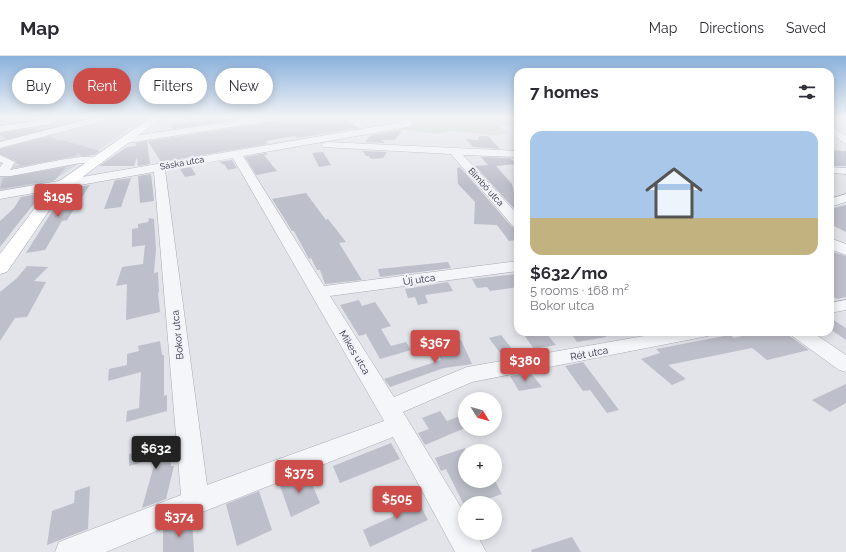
<!DOCTYPE html>
<meta charset="utf-8">
<style>
body{margin:0;font-family:Raleway,sans-serif;background:#f2f2f3;color:#2b2b33;height:100vh;display:flex;flex-direction:column;font-size:15px;white-space:nowrap}
*{box-sizing:border-box;margin:0}
p{font-size:13px;color:#7c7c81}
.icon{flex:none;width:22px;height:22px;fill:none;stroke:currentColor;stroke-width:2;stroke-linecap:round;stroke-linejoin:round}
.map{position:relative;flex:1;overflow:hidden}
.drawer{position:absolute;left:514px;top:12px;width:320px;height:268px;display:flex;flex-direction:column;background:#fff;border-radius:12px;box-shadow:0 2px 10px #0003}
.drawer>*{flex:none}
.guide{position:absolute;left:12px;top:12px;width:380px;height:36px;display:flex;gap:8px}
.needle{width:26px;rotate:127deg}
.tools{position:absolute;left:458px;top:336px;display:grid;gap:8px}
.tools a{display:grid;place-items:center;width:44px;height:44px;border-radius:50%;background:#fff;box-shadow:0 2px 10px #0003;font-size:20px}
.price{position:absolute;translate:-50% -34px;padding:0 9px;border-radius:4px;background:#cc4d4a;color:#fff;font-size:13px;line-height:26px;filter:drop-shadow(0 1px 2px #0008)}
.price::after{content:'';position:absolute;left:50%;top:24px;width:12px;height:9px;margin-left:-6px;background:inherit;clip-path:polygon(0 0,100% 0,50% 100%)}
.price.on{background:#222;color:#fff}
ul{padding:0;list-style:none}
li{display:grid;align-content:center;gap:8px;height:212px;padding:0 16px}
li+li{border-top:1px solid #e1e1e2}
li span{display:grid;place-items:center;height:124px;border-radius:12px;color:#555}
li>.icon{margin-inline-start:auto}
span .icon{width:72px;height:72px;fill:#fffc;stroke-width:1}
li b{font-size:17px}
h2{display:flex;justify-content:space-between;align-items:center;height:48px;padding:0 16px;font-size:17px}
.tag{padding:0 14px;border-radius:18px;background:#fff;box-shadow:0 2px 10px #0003;font-size:14px;line-height:36px}
.tag.on{background:#cc4d4a;color:#fff}
header{display:flex;align-items:center;gap:24px;box-sizing:border-box;height:56px;padding:0 20px;background:#fff;border-bottom:1px solid #e1e1e2}
header strong{font-size:19px}
nav{display:flex;gap:22px;margin-inline-start:auto;font-size:14px}
.map>svg:first-child{display:block}
</style>
<header>
<strong>Map</strong>
<nav><a>Map</a><a>Directions</a><a>Saved</a></nav>
</header>
<div class="map">
<svg width="846" height="496" viewBox="0 0 846 496">
<rect width="100%" height="100%" fill="#e2e4ea"/>
<!-- built -->
<path fill="#d0d3dc" d="M0 61H147L50 127 0 136Z"/>
<!-- green -->
<path fill="#c5d4c4" d="M407 61H518V67L501 71 507 77 496 79 451 75 436 78 393 72 413 68Z"/>
<!-- building -->
<path fill="#bdbfca" d="M212 61H250L173 73 170 68 203 65 214 63Z
M283 61H341L359 72 297 82 295 80 266 85 268 88 161 106 148 85 278 65Z
M33 72 38 75 7 83 0 79V77Z
M402 74 395 84H382L385 87 365 86 371 79Z
M50 80 59 85 62 84 100 95 94 99 82 100 78 97 75 100 13 112 21 109 16 107V105L0 98V93Z
M479 80H488L500 93 473 91 466 83 478 84Z
M147 85 150 108 138 110 137 101 134 110H99L127 91 136 90 135 87Z
M830 94 846 95V110H833L830 108Z
M363 95 387 96 383 102 371 103 369 100H366Z
M323 96 331 109 319 111 312 97Z
M266 97 267 99H264L277 115 256 119 245 101Z
M481 101 510 102 516 108 496 110 512 128 514 137H518V157L475 110 488 109Z
M232 104 237 112 228 114 225 109 219 106Z
M66 111 55 124 0 133 3 122Z
M191 111 196 119 185 121 180 113Z
M460 111 512 171 518 172V184L509 185 497 169 474 168 475 146 458 128 457 112Z
M151 118 154 145 140 147 138 120Z
M131 122 121 151 104 153 115 124Z
M90 129 67 164 62 165 45 194 26 197 51 157 70 132Z
M43 137 20 165 0 191V165L14 152 21 141Z
M306 137 326 164 328 163 346 186 339 187 362 224 325 228 320 214H317L311 202 309 203 294 175H292L272 143Z
M846 149V176L830 168V153Z
M149 162 154 163 156 193 154 217 158 216 159 236 158 237 160 256 126 264 127 228 116 230 122 211 143 208 145 189 132 191V173L138 172V168L148 166Z
M830 195 846 200V241L837 243 830 239Z
M448 206 451 212 380 221 378 213Z
M27 210 48 211 34 225 46 226 27 261 15 262 0 285V236L17 222Z
M518 218V231L490 235 487 231 477 232 472 223Z
M448 226 453 235 425 239 428 247 418 249 415 241 408 242 405 233Z
M359 244 362 250 375 246 391 270 381 273 391 290 406 286 411 294 380 303 366 278 359 280 340 249Z
M830 262 846 272V284L830 273Z
M522 276H545L556 289 534 293Z
M570 276H605L606 281 577 286Z
M759 276H784L809 294 767 304 752 292 668 309 686 323 672 329 641 303 660 297 656 293 730 279 734 282Z
M501 279 513 294 500 297 489 282Z
M461 284 472 308 444 312 390 331 384 323 441 304 439 298 451 296 447 286Z
M160 285 162 299H164V340L167 339V355L126 366 127 355 139 352 141 316 108 325 109 313 127 309V298L139 295 138 290Z
M583 306 619 354 607 357 590 334 583 335 565 310Z
M530 316 542 331 519 335 510 320Z
M846 328V347L830 356 812 344Z
M440 355 447 365 460 360 465 365V372L425 389 418 377 429 373 422 362Z
M170 380 171 410H174L166 443 142 452 156 402 129 410V398L155 391V385Z
M391 387 400 403 340 427 333 410Z
M465 392V425H471L474 430 487 425H495L502 438 476 447H463L446 413 441 415 435 402Z
M307 416 320 447 291 461 279 427Z
M90 430 88 473 47 489 52 455 74 447 75 435Z
M259 435 272 474 237 490 226 448Z
M414 437 428 464 370 491 363 474 394 460 388 449Z
M192 462 194 496H163V474Z
M572 481 581 496H532L531 494Z"/>
<g fill="none" stroke-linecap="round" stroke-linejoin="round">
<!-- minor casing -->
<g stroke="#a7aab4" stroke-width="1">
<path id="minor" d="M96 61 101 64 99 66 0 92V86Z
M260 61H282L278 64 127 87 122 84 127 81Z
M398 61H407L413 68 408 71 243 100 324 230 518 205V215L330 240 394 341 467 311 667 276H711L708 280 472 326 403 356 465 458V477H476L486 496H455L393 381 205 455 106 496H55L59 486 181 439 154 116 0 143V135L402 66ZM233 102 384 365 207 429 165 114Z
M48 63 51 64V68L0 76V70Z
M830 69 846 80V88L830 77Z
M327 86 518 95V101L463 99 518 159V171L513 170 451 98 323 91 322 89 323 87Z
M0 99 15 106 10 114C26 112 96 93 105 104L99 107H80L11 120H0V111L3 107 0 106Z
M830 111 846 112V118L830 117Z
M846 138V146L830 151V143Z
M830 182 846 188V199L830 193Z
M846 244V254L830 257V247Z
M789 276H812L846 299V316L839 314 792 280Z"/>
</g>
<!-- major casing -->
<g stroke="#a2a6b6" stroke-width="1">
<path id="major" d="M151 61H163L61 137 7 216 0 218V198L51 131Z"/>
</g>
<!-- minor -->
<use href="#minor" fill="#f5f6f9" fill-rule="evenodd"/>
<!-- major -->
<use href="#major" fill="#fff" fill-rule="evenodd"/>
</g>
<!-- sky -->
<linearGradient id="sky" x2="0" y2="1"><stop stop-color="#8ab1dc"/><stop offset="0.47" stop-color="#f2f3f6"/><stop offset="1" stop-color="#f2f3f6" stop-opacity="0"/></linearGradient>
<rect width="846" height="130" fill="url(#sky)"/>
<g text-anchor="middle" stroke-width="4" stroke-linejoin="round" paint-order="stroke">
<!-- far-street labels -->
<g font-size="9" fill="#2a2f42" stroke="#f2f3f8">
<text transform="translate(182 107) rotate(-10)" y="3">Sáska utca</text>
<text transform="translate(486 131) rotate(48)" y="3">Bimbó utca</text>
</g>
<!-- street labels -->
<g font-size="10" fill="#2a2f42" stroke="#f2f3f8">
<text transform="translate(419 223) rotate(-8)" y="4">Új utca</text>
<text transform="translate(177 279) rotate(-96)" y="4">Bokor utca</text>
<text transform="translate(355 296) rotate(59)" y="4">Mikes utca</text>
<text transform="translate(589 297) rotate(-11)" y="4">Rét utca</text>
</g>
</g>
</svg>
<div class="tools">
<a><svg class="needle" viewBox="-14 -14 28 28"><path d="M0-13l5 13h-10z" fill="#e53935"/><path d="M0 13l5-13h-10z" fill="#7c7c81"/></svg></a>
<a>+</a>
<a>−</a>
</div>
<b class="price" style="left:58px;top:162px">$195</b>
<b class="price" style="left:435px;top:308px">$367</b>
<b class="price" style="left:525px;top:326px">$380</b>
<b class="price on" style="left:156px;top:414px">$632</b>
<b class="price" style="left:299px;top:438px">$375</b>
<b class="price" style="left:397px;top:464px">$505</b>
<b class="price" style="left:179px;top:482px">$374</b>
<div class="guide">
<a class="tag">Buy</a>
<a class="tag on">Rent</a>
<a class="tag">Filters</a>
<a class="tag">New</a>
</div>
<section class="drawer">
<h2>7 homes<svg class="icon" aria-label="filters" viewBox="0 0 24 24"><path d="M4 7h16M4 17h16"/><circle cx="9" cy="7" r="2"/><circle cx="15" cy="17" r="2"/></svg></h2>
<ul>
<li><span style="background:linear-gradient(#a9c7e8 70%,#c2b280 0)"><svg class="icon" aria-label="home" viewBox="0 0 24 24"><path d="M3 11l9-7 9 7M6 9v11h12V9"/></svg></span><div><b>$632/mo</b><p>5 rooms · 168 m²</p><p>Bokor utca</p></div></li>
</ul>
</section>
</div>
